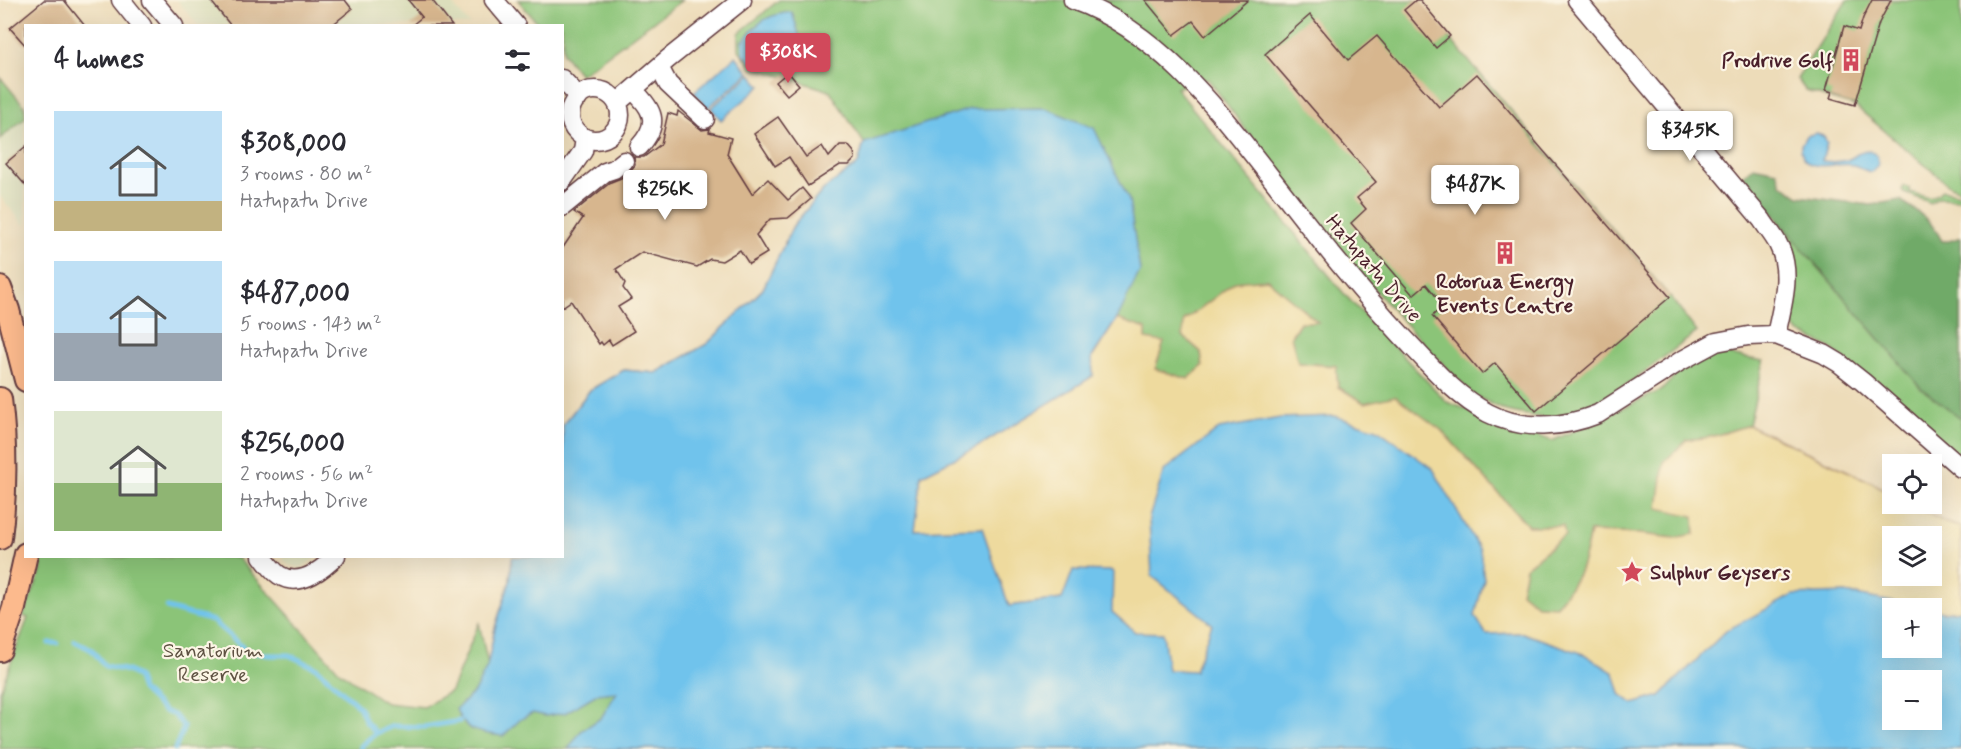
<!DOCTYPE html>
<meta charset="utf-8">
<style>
body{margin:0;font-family:Mynerve,sans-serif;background:#f2f2f3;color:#2b2b33;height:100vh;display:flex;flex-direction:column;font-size:22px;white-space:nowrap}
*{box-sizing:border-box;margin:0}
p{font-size:20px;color:#7c7c81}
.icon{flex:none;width:33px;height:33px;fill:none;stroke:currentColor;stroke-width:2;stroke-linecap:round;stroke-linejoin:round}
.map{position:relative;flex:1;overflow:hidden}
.panel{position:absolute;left:24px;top:24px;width:540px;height:534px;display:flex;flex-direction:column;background:#fff;border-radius:0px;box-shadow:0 6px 24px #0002}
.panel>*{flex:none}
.tools{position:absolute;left:1882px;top:454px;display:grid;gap:12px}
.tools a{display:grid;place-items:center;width:60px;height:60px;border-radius:0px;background:#fff;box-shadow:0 6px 24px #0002;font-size:30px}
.price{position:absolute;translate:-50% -51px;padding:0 14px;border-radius:6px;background:#fff;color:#222;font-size:20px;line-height:39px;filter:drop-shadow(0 2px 3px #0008)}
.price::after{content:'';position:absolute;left:50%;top:36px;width:18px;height:14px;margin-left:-9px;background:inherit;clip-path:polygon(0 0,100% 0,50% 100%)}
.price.selected{background:#d1495b;color:#fff}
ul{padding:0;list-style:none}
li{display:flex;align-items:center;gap:18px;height:150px;padding:0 30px}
li span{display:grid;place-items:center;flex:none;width:168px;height:120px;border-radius:0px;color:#555}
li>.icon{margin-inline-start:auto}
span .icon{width:72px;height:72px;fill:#fffc;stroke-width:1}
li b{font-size:26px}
h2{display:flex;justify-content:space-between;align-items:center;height:72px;padding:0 30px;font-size:26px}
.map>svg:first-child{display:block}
</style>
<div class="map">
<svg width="1961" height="749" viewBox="0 0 1961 749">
<rect width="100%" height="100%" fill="#fcf5e5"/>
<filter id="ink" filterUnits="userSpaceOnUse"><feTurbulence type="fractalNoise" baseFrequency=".0167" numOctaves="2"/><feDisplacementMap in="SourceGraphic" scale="12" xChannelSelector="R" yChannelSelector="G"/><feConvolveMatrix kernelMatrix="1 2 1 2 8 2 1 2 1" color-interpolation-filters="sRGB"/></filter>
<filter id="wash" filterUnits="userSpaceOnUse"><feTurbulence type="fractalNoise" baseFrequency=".008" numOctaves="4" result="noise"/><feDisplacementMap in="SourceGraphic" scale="24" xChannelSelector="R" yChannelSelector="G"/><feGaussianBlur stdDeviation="1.35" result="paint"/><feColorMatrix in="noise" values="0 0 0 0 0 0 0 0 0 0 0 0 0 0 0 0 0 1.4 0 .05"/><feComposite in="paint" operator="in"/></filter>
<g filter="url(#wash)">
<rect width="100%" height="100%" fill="#eddcb9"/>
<!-- built -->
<path fill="#dcdebc" d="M177 0H449L470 25H198Z
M25 118V226L0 196V139Z
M281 557H318L300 568 289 565Z"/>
<!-- green -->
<path fill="#8bc478" stroke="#6a7252" stroke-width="1.5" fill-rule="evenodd" d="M518 0H682L580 75 563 53 562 26 539 25Z
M779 0H1417L1670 297 1697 332 1603 403 1554 420 1506 411 1473 395 1420 340 1319 229 1208 79 1176 88 1346 296 1447 402 1552 441 1662 390 1699 350 1764 361 1749 425 1711 437 1687 440 1695 534 1674 538 1640 534 1590 532C1583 568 1580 577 1556 606L1537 605 1521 592 1526 567 1565 535 1528 526 1441 430 1364 403 1338 387 1336 366 1298 363 1291 337 1300 322H1317L1267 279 1183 336 1201 352 1203 366 1188 379 1154 369 1092 357 1475 616 1793 595 1930 609H1893V648H1932V609L1943 612 1961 610V749H0V691L28 618 23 616 41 571V557H237L339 671 386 703 424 707 451 691 479 623 488 665 495 628 510 581 512 557 562 556 563 425 590 390 624 370 656 373 707 344 763 289 793 226 823 190 858 164 864 143 830 91 766 71 753 69 739 50V33ZM1893 681H1932V720H1893Z
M1847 0H1961V190L1950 186 1855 106 1806 91 1797 79Z
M0 77 25 107V118L0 139Z
M1904 186 1910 188V192C1927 196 1928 203 1942 190L1961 194V199L1938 198 1931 203 1904 193 1902 190Z
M1778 220 1922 389 1961 418V457L1829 347 1798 332 1789 321 1794 294 1792 262Z"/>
<!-- forest -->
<path fill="#70aa68" stroke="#5d644a" stroke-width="1.5" d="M1753 166 1777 171 1781 184 1799 196 1871 205 1900 200C1918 211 1933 222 1942 241H1949L1961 237V418L1922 389 1778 220 1743 176Z"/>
<!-- sand -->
<path fill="#eeda9e" stroke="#9c7c64" stroke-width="1.5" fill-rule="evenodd" d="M1267 279 1318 322H1300L1291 336 1298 363 1336 366 1338 387 1364 403 1395 396 1441 430 1528 526H1563L1565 535 1526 567 1521 592 1537 605 1556 606C1580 577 1583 568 1590 532L1640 534 1674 538 1695 534 1694 516 1658 508 1664 462 1687 440 1711 437 1749 425 1869 481 1893 494V504H1911L1946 523 1961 527V610L1943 612 1845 593 1727 630 1660 696 1633 704 1620 694 1613 673 1522 633 1486 634 1474 616 1484 579 1212 624 1195 671 1168 670 1135 632 1112 612 1062 599 1009 606 982 529 914 530 922 475 979 446 1093 376 1092 358 1117 319 1146 329V339L1164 342 1155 369 1188 379 1203 366 1201 352 1183 336 1184 321 1235 282ZM1893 537H1932V576H1893Z"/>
<!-- water -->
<path fill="#6fc3ec" stroke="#5c718c" stroke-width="1.5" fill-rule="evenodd" d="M792 12 799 34 795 43 768 68 756 67 743 53V41C759 21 766 15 792 12Z
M736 56 749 73 707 108 694 92Z
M751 74 761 86 721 120 711 108Z
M1045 108 1094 128 1129 200 1140 271 1117 319 1092 357 1093 376 979 446 922 475 915 530 982 528 1009 606 1062 599 1073 570 1113 571 1112 612 1135 632 1163 633 1168 670 1195 671 1212 624 1152 576 1149 518 1164 471 1219 429 1280 418 1334 416 1377 429 1433 469 1480 550 1484 579 1475 616 1486 634 1522 633 1584 654 1614 673 1620 694 1633 704 1660 696 1727 630 1793 595 1845 593 1930 609H1893V648H1932V609L1943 612 1961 610V749H568L581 731 601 718 617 692 597 694 565 713 545 716 533 713 521 719 503 736C481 733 464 733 456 709L474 692 487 667 495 628 510 581 512 557 562 556 563 425 590 390 624 370 656 373 707 344 763 289 793 226 823 190 858 164 864 143 970 109ZM1893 681H1932V720H1893Z
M1817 133 1824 137 1827 143 1822 161C1829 162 1840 162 1847 160 1860 156 1862 143 1877 156L1878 165 1871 172C1864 171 1859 166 1853 165 1835 161 1801 178 1801 145L1806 136Z"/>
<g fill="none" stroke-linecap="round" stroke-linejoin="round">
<!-- stream -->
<path stroke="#6fc3ec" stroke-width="5" d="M167 608 213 621 247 651 269 655H289L317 668 360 708 366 722 376 733
M75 641 92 650 105 666 128 671 137 676 142 690 164 711 174 715 184 727 175 749
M49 643H57
M361 749V746L376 733 393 726 424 727 460 721"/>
</g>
<g id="blocks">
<!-- building -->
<path fill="#d7b68e" d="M44 0H64L85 26H26V46L10 28Z
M210 0H345L352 9 331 26H231Z
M408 0H432L452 26H411L422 17Z
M1145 0H1248L1205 36 1193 21 1174 35Z
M1416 0H1420L1450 36 1436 48 1404 10Z
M1872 0H1891L1879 23 1855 105 1830 98 1832 92 1826 90 1844 26 1859 31 1863 18Z
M1310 15 1348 60 1377 36 1439 107 1477 74 1670 297 1536 411 1495 363 1482 374 1432 316 1444 306 1426 284 1413 295 1351 223 1366 209 1357 198 1376 182 1265 54Z
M788 72 799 85 787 95 776 82Z
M678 111 702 130 710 129 709 132 731 138 727 154 752 194 768 179 788 200 802 188 811 199 788 218 770 219 756 235 767 253 749 264 740 250 722 261 710 259 697 267 642 252 616 269 625 283 623 288 631 299 618 307 634 331 612 345 609 340 603 345 601 342 599 344 571 301 562 307V249L583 218 574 212 611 182 621 178 631 170 635 165 634 157H644L661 144 668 113 677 116Z
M778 117 806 157 822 146 829 157 840 145H848L854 152 855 159 849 165H840L808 186 789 157 775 166 754 134Z
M26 146V186L6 163Z"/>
</g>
</g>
<g filter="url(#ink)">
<use href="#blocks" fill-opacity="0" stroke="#623b40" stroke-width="1.5"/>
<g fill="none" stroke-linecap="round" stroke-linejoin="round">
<!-- minor casing -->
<g stroke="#623b40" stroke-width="21">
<path id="minor" d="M121 0 142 26
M152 0 174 26
M494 0 516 26
M1073 0C1166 33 1228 124 1287 198 1324 246 1362 293 1404 338 1429 364 1455 396 1488 413 1523 431 1563 428 1598 414L1679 362 1716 342 1748 336 1776 335 1824 354 1839 363 1863 382 1961 468
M1577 0 1762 220C1767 228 1774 236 1778 244 1793 272 1782 306 1776 335
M659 67 668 84 705 119
M562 79 579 97
M633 90C653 109 661 123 639 147
M570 115a25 25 0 1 1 50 0a25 25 0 1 1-50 0Z
M617 103 668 59 742 0
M562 181 583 151 585 138
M562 207 605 172 614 169 624 161
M262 556C267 563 272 570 279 575 299 588 322 570 336 556"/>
</g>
<!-- major casing -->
<g stroke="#623b40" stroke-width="26">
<path id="major" d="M0 288 8 310 26 380
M0 399C6 446 6 491 0 538
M0 650 14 608 26 554"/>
</g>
<!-- minor -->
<use href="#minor" stroke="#fff" stroke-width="18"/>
<!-- major -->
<use href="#major" stroke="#fcba8d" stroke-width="22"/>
</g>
</g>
<!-- icons -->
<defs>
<g id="building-bare" transform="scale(1.8)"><path d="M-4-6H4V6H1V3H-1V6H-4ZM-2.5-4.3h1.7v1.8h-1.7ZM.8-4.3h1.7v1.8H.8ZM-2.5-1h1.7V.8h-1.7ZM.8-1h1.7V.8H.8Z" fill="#d1495b" stroke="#fcf5e5" stroke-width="2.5" paint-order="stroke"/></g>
<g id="sight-bare" transform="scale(1.8)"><path d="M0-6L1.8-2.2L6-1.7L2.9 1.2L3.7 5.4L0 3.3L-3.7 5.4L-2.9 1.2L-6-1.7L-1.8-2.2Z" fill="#d1495b" stroke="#fcf5e5" stroke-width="2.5" paint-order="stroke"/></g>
</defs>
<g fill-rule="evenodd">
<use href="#building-bare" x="1851" y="60"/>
<use href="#building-bare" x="1505" y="253"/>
<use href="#sight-bare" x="1632" y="572"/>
</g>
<g text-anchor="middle" stroke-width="4.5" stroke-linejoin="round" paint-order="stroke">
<!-- poi labels -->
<g font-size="21" font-weight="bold" fill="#4a1f2b" stroke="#fcf5e5" text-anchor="end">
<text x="1833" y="67">Prodrive Golf</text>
<text x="1505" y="288" text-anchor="middle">Rotorua Energy<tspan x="1505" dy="24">Events Centre</tspan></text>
<text x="1650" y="579" text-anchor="start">Sulphur Geysers</text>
</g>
<!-- street labels -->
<g font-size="21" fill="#4a1f2b" stroke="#fcf5e5">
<text transform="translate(1374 268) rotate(49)" y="7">Hatupatu Drive</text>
</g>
<!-- park labels -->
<g font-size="21" fill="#5e5142" stroke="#fcf5e5">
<text x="213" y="657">Sanatorium<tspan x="213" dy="24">Reserve</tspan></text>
</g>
</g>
</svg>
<div class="tools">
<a><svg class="icon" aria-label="locate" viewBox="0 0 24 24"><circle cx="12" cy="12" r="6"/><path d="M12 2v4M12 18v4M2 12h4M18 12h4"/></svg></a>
<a><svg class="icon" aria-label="layers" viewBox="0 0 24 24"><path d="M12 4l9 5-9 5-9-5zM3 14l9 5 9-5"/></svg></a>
<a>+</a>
<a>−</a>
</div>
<b class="price selected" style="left:788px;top:84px">$308K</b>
<b class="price" style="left:1690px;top:162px">$345K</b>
<b class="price" style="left:1475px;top:216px">$487K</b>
<b class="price" style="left:665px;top:221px">$256K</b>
<section class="panel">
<h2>4 homes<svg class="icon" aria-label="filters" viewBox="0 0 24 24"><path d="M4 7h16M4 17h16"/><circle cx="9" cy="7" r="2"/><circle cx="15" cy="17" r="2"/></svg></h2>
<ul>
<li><span style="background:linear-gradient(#bfe0f5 75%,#c2b280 0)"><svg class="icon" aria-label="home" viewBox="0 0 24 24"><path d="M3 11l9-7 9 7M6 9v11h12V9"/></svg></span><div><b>$308,000</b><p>3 rooms · 80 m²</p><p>Hatupatu Drive</p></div></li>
<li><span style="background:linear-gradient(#bfe0f5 60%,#9aa5b1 0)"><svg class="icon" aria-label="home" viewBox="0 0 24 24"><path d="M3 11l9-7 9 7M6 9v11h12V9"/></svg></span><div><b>$487,000</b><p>5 rooms · 143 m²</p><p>Hatupatu Drive</p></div></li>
<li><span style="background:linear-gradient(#dfe7d0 60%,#8fb573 0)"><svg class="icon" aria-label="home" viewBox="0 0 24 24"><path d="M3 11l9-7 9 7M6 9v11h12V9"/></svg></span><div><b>$256,000</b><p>2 rooms · 56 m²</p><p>Hatupatu Drive</p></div></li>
</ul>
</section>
</div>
